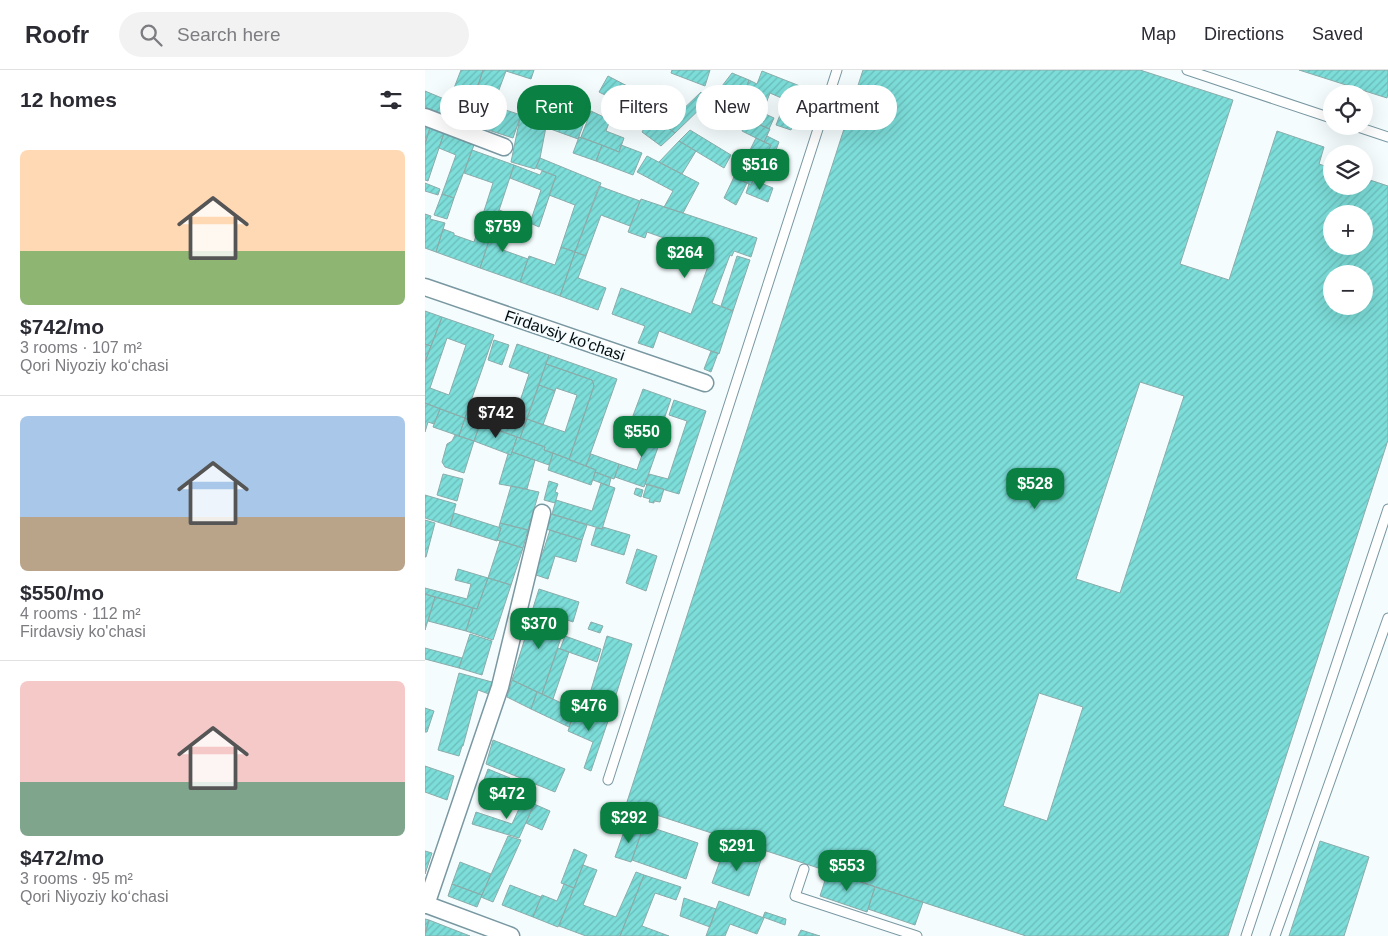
<!DOCTYPE html>
<meta charset="utf-8">
<style>
body{margin:0;font-family:Helvetica,sans-serif;background:#f2f2f3;color:#2b2b33;height:100vh;display:flex;flex-direction:column;font-size:19px;white-space:nowrap}
*{box-sizing:border-box;margin:0}
p{font-size:16px;color:#7c7c81}
.icon{flex:none;width:28px;height:28px;fill:none;stroke:currentColor;stroke-width:2;stroke-linecap:round;stroke-linejoin:round}
.map{position:relative;flex:1;overflow:hidden}
.sheet{display:flex;flex-direction:column;background:#fff;width:425px}
.sheet>*{flex:none}
.top-card{position:absolute;left:15px;top:15px;width:475px;height:45px;display:flex;gap:10px}
.controls{position:absolute;left:898px;top:15px;display:grid;gap:10px}
.controls a{display:grid;place-items:center;width:50px;height:50px;border-radius:50%;background:#fff;box-shadow:0 5px 20px #0002;font-size:25px}
.price{position:absolute;translate:-50% -42px;padding:0 11px;border-radius:10px;background:#0b8043;color:#fff;font-size:16px;line-height:32px;filter:drop-shadow(0 1px 2px #0008)}
.price::after{content:'';position:absolute;left:50%;top:30px;width:15px;height:11px;margin-left:-8px;background:inherit;clip-path:polygon(0 0,100% 0,50% 100%)}
.price.on{background:#222;color:#fff}
ul{padding:0;list-style:none}
li{display:grid;align-content:center;gap:10px;height:265px;padding:0 20px}
li+li{border-top:1px solid #e1e1e2}
li span{display:grid;place-items:center;height:155px;border-radius:8px;color:#555}
li>.icon{margin-inline-start:auto}
span .icon{width:90px;height:90px;fill:#fffc;stroke-width:1}
li b{font-size:21px}
h2{display:flex;justify-content:space-between;align-items:center;height:60px;padding:0 20px;font-size:21px}
.chip{padding:0 18px;border-radius:22px;background:#fff;box-shadow:0 5px 20px #0002;font-size:18px;line-height:45px}
.chip.on{background:#0b8043;color:#fff}
header{display:flex;align-items:center;gap:30px;box-sizing:border-box;height:70px;padding:0 25px;background:#fff;border-bottom:1px solid #e1e1e2}
header strong{font-size:24px}
nav{display:flex;gap:28px;margin-inline-start:auto;font-size:18px}
.search{width:350px;height:45px;background:#f2f2f3;display:flex;align-items:center;gap:12px;box-sizing:border-box;padding:0 18px;border-radius:28px;color:#7c7c81;font-size:19px}
main{display:flex;flex:1;min-height:0}
.map>svg:first-child{display:block}
</style>
<header>
<strong>Roofr</strong>
<div class="search"><svg class="icon" aria-label="search" viewBox="0 0 24 24"><circle cx="10" cy="10" r="6"/><path d="M15 15l6 6"/></svg>Search here</div>
<nav><a>Map</a><a>Directions</a><a>Saved</a></nav>
</header>
<main>
<section class="sheet">
<h2>12 homes<svg class="icon" aria-label="filters" viewBox="0 0 24 24"><path d="M4 7h16M4 17h16"/><circle cx="9" cy="7" r="2"/><circle cx="15" cy="17" r="2"/></svg></h2>
<ul>
<li><span style="background:linear-gradient(#ffd9b3 65%,#8fb573 0)"><svg class="icon" aria-label="home" viewBox="0 0 24 24"><path d="M3 11l9-7 9 7M6 9v11h12V9"/></svg></span><div><b>$742/mo</b><p>3 rooms · 107 m²</p><p>Qori Niyoziy koʻchasi</p></div></li>
<li><span style="background:linear-gradient(#a9c7e8 65%,#b9a48a 0)"><svg class="icon" aria-label="home" viewBox="0 0 24 24"><path d="M3 11l9-7 9 7M6 9v11h12V9"/></svg></span><div><b>$550/mo</b><p>4 rooms · 112 m²</p><p>Firdavsiy ko'chasi</p></div></li>
<li><span style="background:linear-gradient(#f6c9c9 65%,#7fa58c 0)"><svg class="icon" aria-label="home" viewBox="0 0 24 24"><path d="M3 11l9-7 9 7M6 9v11h12V9"/></svg></span><div><b>$472/mo</b><p>3 rooms · 95 m²</p><p>Qori Niyoziy koʻchasi</p></div></li>
</ul>
</section>
<div class="map">
<svg width="963" height="866" viewBox="0 0 963 866">
<defs>
<pattern id="building-hatch" width="6" height="6" patternUnits="userSpaceOnUse" patternTransform="scale(1.25)"><rect width="6" height="6" fill="#7cddd9"/><path d="M-1 1l2-2M0 6l6-6M5 7l2-2" fill="none" stroke="#6abcb9"/></pattern>
</defs>
<rect width="100%" height="100%" fill="#f5fcfe"/>
<!-- building -->
<path fill="url(#building-hatch)" stroke="#8bacaa" fill-rule="evenodd" d="M36 0H58L41 53 0 37V21L24 31Z
M58 0H109L106 9 81 1 69 33 50 26Z
M247 0H285L280 16 246 3Z
M438 0H715L808 30 755 194 804 210 852 61 899 77 894 94 906 98V116H939V108L963 116V370L803 866H601L201 735ZM906 144H939V176H906ZM906 204H939V236H906ZM715 312 759 326 695 523 651 509ZM614 623 658 637 622 751 578 736Z
M874 0H963V23L962 28Z
M337 1 380 18 366 60 351 55 361 30 345 23 338 41 326 36 327 34 317 30 324 10 332 14Z
M307 3 324 10 317 30 327 34 317 58 277 42Z
M183 6 208 19 200 35 174 22Z
M208 19 222 26 213 42 200 35Z
M276 22 284 30 250 63 226 45 233 36 249 48Z
M50 26 66 32 59 55 42 50Z
M102 26 116 29 109 53 97 49Z
M220 29 233 36 226 45 215 40Z
M116 31 161 47 153 69 109 53Z
M65 35 96 45 88 68 57 58Z
M215 40 226 45 218 59 206 52 212 41 213 42Z
M166 41 185 50 181 61 199 68 194 82 156 67Z
M336 42 349 48 344 59 331 53Z
M226 45 250 63 236 76 217 62Z
M95 48 121 57 115 88 110 99 86 92Z
M323 50 345 59 339 72 317 61Z
M0 52 6 54 0 74Z
M5 58 19 63 3 111 0 110V74Z
M265 60 306 85 299 98 254 71Z
M19 63 49 75 29 128 17 124 31 85 14 78Z
M342 66 354 72 351 80 361 84 357 93 341 85 346 75 339 72Z
M154 67 177 75 171 91 148 83Z
M331 68 346 75 326 115 311 108Z
M254 71 271 81 257 104 234 92Z
M177 75 194 82 196 75 217 83 208 105 171 91Z
M47 80 89 95 55 198 11 182 18 159 29 163V165L49 172 68 113 39 103Z
M222 86 274 113 258 143 239 137 248 121 212 102Z
M115 88 176 113 150 182 136 177 150 135 124 125 131 106 111 98Z
M89 95 115 105 117 101 131 106 114 157 105 153 116 120 85 108Z
M309 107 322 113 311 135 299 128Z
M328 110 348 118 343 132 321 123 324 114 326 115Z
M0 113 15 119 13 125 0 121Z
M174 116 215 131 205 156 176 145 161 186 150 182Z
M17 124 29 128 22 149 9 145Z
M216 129 332 168 326 187 309 181 307 186 305 185 287 233 308 241 294 284 234 261 228 278 213 273 220 256 187 244 196 218 266 244 287 185 222 162 220 168 203 162Z
M74 140 87 145 75 179 103 189 95 212 55 198Z
M0 144 6 146 5 149 20 153 11 182 0 178Z
M136 177 150 182 135 226 95 212 104 186 130 195Z
M150 182 161 186 153 208 181 218 173 240 135 226Z
M312 186 325 190 308 241 296 236Z
M0 241 17 247 6 276 0 274Z
M17 247 69 265 40 348 0 333V292ZM22 268 41 275 24 325 5 318Z
M69 270 84 275 77 295 63 290Z
M0 274 6 276 0 292Z
M92 274 124 285 95 368 40 348 45 333 89 349 104 304 84 297Z
M286 281 293 283 286 302 279 299Z
M124 285 192 309 161 396 144 390 169 316 167 310 121 294Z
M121 294 167 310 169 316 144 389 119 380 120 377 95 368 102 349 140 362 152 325 131 318 130 321 114 315Z
M114 315 130 321 118 355 102 349Z
M218 319 246 329 235 361 206 351Z
M249 330 281 341 254 424 220 414 224 404 243 409 262 351 244 345Z
M0 333 15 339 9 354 3 352 0 362Z
M15 339 40 348 34 366 8 357Z
M40 348 55 354 49 371 34 366Z
M208 352 238 363 219 417 190 407 194 394 212 400 224 364 206 358Z
M55 354 92 367 86 385 49 371Z
M30 365 49 371 39 403 20 397 17 392 22 374 27 371Z
M92 367 120 377 119 380 128 383 124 395 87 382Z
M87 382 110 390 102 419 74 414 83 384 86 385Z
M128 383 171 400 166 415 123 400Z
M166 384 194 394 189 409 170 402 171 400 161 396Z
M170 402 186 408 184 416 168 410Z
M18 404 38 409 32 431 12 425Z
M124 411 133 414 130 422 133 423 130 433 119 430Z
M176 413 190 418 177 459 127 444 131 430 167 441Z
M222 414 239 419 235 432 229 431V433L224 432 225 429 218 427Z
M86 416 114 422 103 460 75 453Z
M211 418 218 420 216 427 209 424Z
M0 425 31 434 25 456 0 448Z
M29 443 76 458 72 471 25 456Z
M126 444 162 455 157 470 121 459Z
M0 450 10 453 1 487H0Z
M75 453 103 460 98 478 72 470 76 458 74 457Z
M178 457 205 465 199 485 166 475 171 458 177 459Z
M125 460 157 470 151 492 130 486 123 509 108 504 118 482Z
M75 471 98 478 86 515 63 508Z
M212 479 232 486 221 521 201 513Z
M33 499 63 508 52 539 0 524V518L42 529 46 514 30 510Z
M63 508 86 515 68 570 41 561 48 538 52 539Z
M114 519 154 532 148 552 108 538Z
M0 524 10 527 0 560Z
M10 527 48 538 41 561 3 551Z
M109 539 142 550 117 624 87 610Z
M166 552 178 556 175 563 163 559Z
M45 564 67 571 57 605 34 598Z
M140 566 176 579 172 592 135 579Z
M182 566 207 574 190 628 166 620Z
M0 578 37 588 34 598 0 589Z
M133 578 144 582 128 629 117 624Z
M34 603 67 612 64 624 53 620 38 676H37L34 686 13 680Z
M87 610 112 622 106 639 82 627Z
M112 622 150 639 144 657 106 639Z
M151 637 183 651 166 701 159 698 168 672 143 661Z
M0 638 9 641 2 662H0Z
M68 670 140 699 130 722 61 694Z
M0 696 29 706 22 730 0 722Z
M63 699 85 708 80 719 59 710Z
M100 726 111 730 94 768 47 754 51 742 87 754Z
M109 734 125 741 117 760 101 753Z
M219 755 273 773 261 809 207 790Z
M201 756 217 761 206 792 190 787Z
M83 766 96 770 68 832 56 827Z
M895 771 944 787 919 866H864Z
M300 777 336 790 324 826 287 813Z
M149 779 162 785 149 818 136 813Z
M0 781 7 783 0 804Z
M35 792 66 804 57 825 27 814Z
M158 795 172 800 158 835 191 847 211 802 219 805 195 866H161L134 856Z
M403 801 450 817 442 842 395 826Z
M219 805 256 817 251 830 230 823 217 856 244 866H195Z
M27 814 57 825 52 837 23 826Z
M139 814 149 818 133 857 108 847 117 825 132 831Z
M85 815 116 827 108 847 77 835Z
M450 817 498 832 490 855 443 839Z
M259 828 291 839 285 857 255 846Z
M294 831 339 848 332 864 305 854 300 866H281Z
M340 842 361 849 360 855 338 847Z
M0 849 4 850 0 863Z
M4 850 45 866H0Z
M376 860 395 866H373Z"/>
<g fill="none" stroke-linecap="round" stroke-linejoin="round">
<!-- service casing -->
<g stroke="#7998a2" stroke-width="11">
<path id="service" d="M762 0 906 48
M930 56 963 67
M183 710 412 0
M379 799 370 826 492 866
M821 866 963 439
M850 866 963 548"/>
</g>
<!-- minor casing -->
<g stroke="#7998a2" stroke-width="19">
<path id="minor" d="M0 47 79 77
M0 217 280 313
M0 834 86 866
M1 835 75 617 117 443"/>
</g>
<!-- service -->
<use href="#service" stroke="#fff" stroke-width="9"/>
<!-- minor -->
<use href="#minor" stroke="#fff" stroke-width="16"/>
</g>
<g text-anchor="middle" stroke-width="4" stroke-linejoin="round" paint-order="stroke">
<!-- street labels -->
<g font-size="16" fill="#040d11" stroke="#f5fcfe">
<text transform="translate(140 265) rotate(19)" y="6">Firdavsiy ko'chasi</text>
</g>
</g>
</svg>
<div class="controls">
<a><svg class="icon" aria-label="locate" viewBox="0 0 24 24"><circle cx="12" cy="12" r="6"/><path d="M12 2v4M12 18v4M2 12h4M18 12h4"/></svg></a>
<a><svg class="icon" aria-label="layers" viewBox="0 0 24 24"><path d="M12 4l9 5-9 5-9-5zM3 14l9 5 9-5"/></svg></a>
<a>+</a>
<a>−</a>
</div>
<b class="price" style="left:335px;top:121px">$516</b>
<b class="price" style="left:78px;top:183px">$759</b>
<b class="price" style="left:260px;top:209px">$264</b>
<b class="price on" style="left:71px;top:369px">$742</b>
<b class="price" style="left:217px;top:388px">$550</b>
<b class="price" style="left:610px;top:440px">$528</b>
<b class="price" style="left:114px;top:580px">$370</b>
<b class="price" style="left:164px;top:662px">$476</b>
<b class="price" style="left:82px;top:750px">$472</b>
<b class="price" style="left:204px;top:774px">$292</b>
<b class="price" style="left:312px;top:802px">$291</b>
<b class="price" style="left:422px;top:822px">$553</b>
<div class="top-card">
<a class="chip">Buy</a>
<a class="chip on">Rent</a>
<a class="chip">Filters</a>
<a class="chip">New</a>
<a class="chip">Apartment</a>
</div>
</div>
</main>
